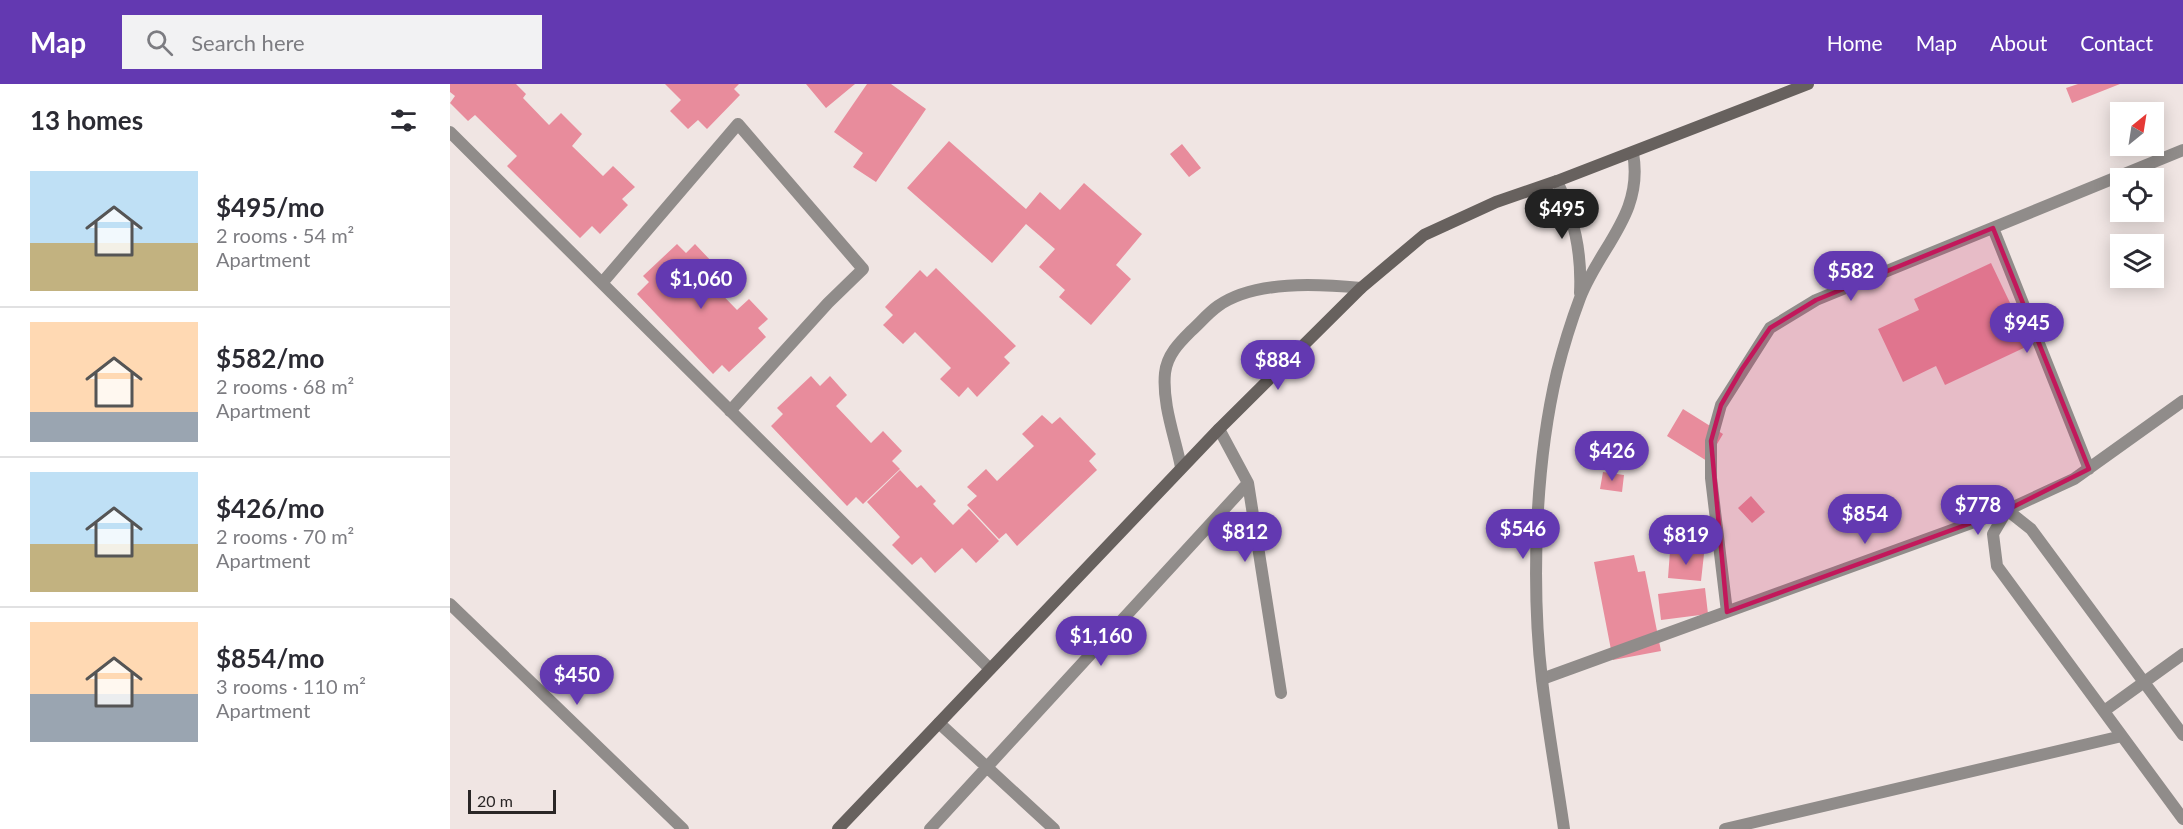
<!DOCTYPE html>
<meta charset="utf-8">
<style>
body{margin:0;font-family:Lato,sans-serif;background:#f2f2f3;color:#2b2b33;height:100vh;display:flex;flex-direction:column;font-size:22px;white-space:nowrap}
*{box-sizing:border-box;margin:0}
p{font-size:20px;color:#7c7c81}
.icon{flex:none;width:33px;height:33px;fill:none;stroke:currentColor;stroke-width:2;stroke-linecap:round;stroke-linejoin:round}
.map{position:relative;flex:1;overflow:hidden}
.sheet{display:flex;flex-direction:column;background:#fff;width:450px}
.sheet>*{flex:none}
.needle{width:39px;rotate:30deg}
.fabs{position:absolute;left:1660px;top:18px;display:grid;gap:12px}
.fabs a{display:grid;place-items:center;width:54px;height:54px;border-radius:0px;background:#fff;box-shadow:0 3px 15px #0003;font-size:30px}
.scale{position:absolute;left:18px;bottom:15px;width:88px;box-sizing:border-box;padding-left:6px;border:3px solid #2a2626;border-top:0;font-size:16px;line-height:21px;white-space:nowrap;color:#2a2626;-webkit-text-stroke:4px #f0e5e3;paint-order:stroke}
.price{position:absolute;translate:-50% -51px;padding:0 14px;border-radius:21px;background:#6339b1;color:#fff;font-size:20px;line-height:39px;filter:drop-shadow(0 2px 3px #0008)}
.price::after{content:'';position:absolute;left:50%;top:36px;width:18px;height:14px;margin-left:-9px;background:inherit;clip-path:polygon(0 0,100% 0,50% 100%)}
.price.on{background:#222;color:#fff}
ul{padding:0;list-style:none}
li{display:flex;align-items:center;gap:18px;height:150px;padding:0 30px}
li+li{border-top:2px solid #e1e1e2}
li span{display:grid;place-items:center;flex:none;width:168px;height:120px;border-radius:0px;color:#555}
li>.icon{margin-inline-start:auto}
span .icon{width:72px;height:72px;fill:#fffc;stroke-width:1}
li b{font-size:26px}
h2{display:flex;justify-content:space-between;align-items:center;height:72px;padding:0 30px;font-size:26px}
header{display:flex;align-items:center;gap:36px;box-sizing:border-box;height:84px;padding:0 30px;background:#6339b1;color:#fff}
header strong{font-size:28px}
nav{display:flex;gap:33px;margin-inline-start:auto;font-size:21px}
.search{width:420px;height:54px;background:#f2f2f3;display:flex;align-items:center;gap:15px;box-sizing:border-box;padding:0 21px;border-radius:0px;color:#7c7c81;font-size:22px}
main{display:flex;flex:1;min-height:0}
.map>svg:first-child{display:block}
</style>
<header>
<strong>Map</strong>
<div class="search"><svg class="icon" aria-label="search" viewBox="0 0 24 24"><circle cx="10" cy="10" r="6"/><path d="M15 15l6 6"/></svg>Search here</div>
<nav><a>Home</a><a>Map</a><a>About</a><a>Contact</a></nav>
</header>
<main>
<section class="sheet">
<h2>13 homes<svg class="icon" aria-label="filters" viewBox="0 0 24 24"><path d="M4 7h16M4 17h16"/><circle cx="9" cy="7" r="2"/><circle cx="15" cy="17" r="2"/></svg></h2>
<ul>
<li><span style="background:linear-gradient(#bfe0f5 60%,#c2b280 0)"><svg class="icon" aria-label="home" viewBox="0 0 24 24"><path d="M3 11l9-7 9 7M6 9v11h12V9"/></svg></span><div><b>$495/mo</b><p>2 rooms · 54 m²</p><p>Apartment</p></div></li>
<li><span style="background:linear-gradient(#ffd9b3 75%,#9aa5b1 0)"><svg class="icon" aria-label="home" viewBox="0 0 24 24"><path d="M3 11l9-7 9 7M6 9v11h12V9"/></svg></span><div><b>$582/mo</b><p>2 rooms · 68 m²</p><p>Apartment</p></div></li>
<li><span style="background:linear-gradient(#bfe0f5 60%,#c2b280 0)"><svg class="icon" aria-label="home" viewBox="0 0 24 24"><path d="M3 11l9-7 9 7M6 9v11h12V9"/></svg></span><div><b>$426/mo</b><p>2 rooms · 70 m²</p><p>Apartment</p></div></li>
<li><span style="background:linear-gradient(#ffd9b3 60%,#9aa5b1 0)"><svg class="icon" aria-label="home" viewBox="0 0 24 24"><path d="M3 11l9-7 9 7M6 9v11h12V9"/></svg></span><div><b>$854/mo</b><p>3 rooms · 110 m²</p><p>Apartment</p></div></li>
</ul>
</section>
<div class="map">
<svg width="1733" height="745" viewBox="0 0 1733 745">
<rect width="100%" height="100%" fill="#f0e5e3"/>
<!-- building -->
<path fill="#e88c9c" d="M0 0H66L76 10 73 14 99 41 111 29 132 50 122 62 153 92 163 82 185 103 172 115 178 121 150 150 142 142 130 154 57 82 67 72 25 31 18 37 0 19 5 12 0 8Z
M215 0H289L284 5 290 11 257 45 248 36 238 45 220 27 231 16Z
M356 0H405L376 24Z
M417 0H441L476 25 426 98 403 83 413 69 384 48Z
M1628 0H1670L1622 19 1616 4Z
M499 57 576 125 590 108 610 126 634 99 692 150 666 181 681 195 641 241 609 213 615 206 589 183 605 165 576 140 542 179 457 104Z
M732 60 751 84 739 93 720 70Z
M227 160 236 169 245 160 263 179 252 190 287 226 299 215 318 235 308 244 316 253 279 288 272 281 263 290 187 210 199 198 193 192Z
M1541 179 1580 261 1495 301 1486 282 1453 298 1428 245 1469 226 1464 215Z
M486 184 566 262 554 273 560 279 527 313 518 303 509 313 490 295 501 284 465 248 453 260 433 241 443 231 435 223 470 186 477 193Z
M361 292 370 302 380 292 397 311 386 322 421 359 433 347 452 367 442 377 450 385 413 420 406 413 397 422 321 342 333 330 327 324Z
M1233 325 1273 350 1257 377 1217 352Z
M592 331 602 340 610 333 646 370 639 377 647 386 567 462 556 449 549 455 517 421 527 412 517 403 536 385 547 397 584 362 572 350Z
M450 386 467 404 471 401 486 417 483 420 503 441 519 425 549 457 526 479 512 464 485 489 471 473 462 481 442 461 450 453 417 418Z
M1153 388 1174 391 1172 408 1150 405Z
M1301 412 1315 428 1302 439 1288 424Z
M1220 467 1254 470 1251 497 1218 494Z
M1184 471 1188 488 1195 487 1211 567 1163 576 1144 478Z
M1255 504 1258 530 1211 536 1208 510Z"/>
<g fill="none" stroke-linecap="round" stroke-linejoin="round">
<!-- service -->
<path stroke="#908c8a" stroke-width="12" d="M731 383C725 353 712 320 715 289 717 271 729 259 741 247 750 239 758 229 768 222 805 196 869 200 911 204"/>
<!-- minor -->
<path stroke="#908c8a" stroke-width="12" d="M0 48 540 585
M1543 144 1639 385
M152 199 288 40 413 185 378 219 280 327
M769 345 798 399 831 609
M0 520 233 745
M1277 528 1261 394V357L1271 321 1320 244 1366 216 1733 66
M1092 595 1557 426 1624 395 1733 317
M1654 627 1733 570
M489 639 604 745
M1733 651 1581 445 1557 426 1543 450 1547 482 1733 735
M480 745 798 399
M1275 745 1672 652"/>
<!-- tertiary -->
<path stroke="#908c8a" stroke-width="12" d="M1107 97C1124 134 1132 168 1130 209
M1114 745C1107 696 1098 646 1092 596 1081 502 1085 381 1107 288 1113 264 1121 238 1130 214 1150 162 1194 130 1183 69"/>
<!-- secondary -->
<path stroke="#67615e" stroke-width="12" d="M388 745 769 345 911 204 974 151 1046 118 1107 97 1358 0"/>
</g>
<!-- marked area -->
<path fill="#c2185b" fill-opacity="0.2" stroke="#c2185b" stroke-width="4.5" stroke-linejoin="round" d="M1543 144 1639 385 1557 426 1277 528 1261 357 1271 321 1292 285 1320 244 1366 216Z"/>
</svg>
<div class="fabs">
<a><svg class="needle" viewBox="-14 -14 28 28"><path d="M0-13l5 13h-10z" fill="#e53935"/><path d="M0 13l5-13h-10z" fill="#7c7c81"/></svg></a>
<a><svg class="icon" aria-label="locate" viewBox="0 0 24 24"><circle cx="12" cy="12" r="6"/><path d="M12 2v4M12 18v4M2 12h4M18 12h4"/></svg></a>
<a><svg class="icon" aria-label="layers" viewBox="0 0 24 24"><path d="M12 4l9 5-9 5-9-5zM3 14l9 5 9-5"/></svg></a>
</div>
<div class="scale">20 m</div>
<b class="price on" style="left:1112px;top:156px">$495</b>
<b class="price" style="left:1401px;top:218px">$582</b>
<b class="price" style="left:251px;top:226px">$1,060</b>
<b class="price" style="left:1577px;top:270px">$945</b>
<b class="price" style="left:828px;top:307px">$884</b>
<b class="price" style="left:1162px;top:398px">$426</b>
<b class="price" style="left:1528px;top:452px">$778</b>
<b class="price" style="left:1415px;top:461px">$854</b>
<b class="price" style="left:1073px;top:476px">$546</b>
<b class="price" style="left:795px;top:479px">$812</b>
<b class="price" style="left:1236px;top:482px">$819</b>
<b class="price" style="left:651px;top:583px">$1,160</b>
<b class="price" style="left:127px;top:622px">$450</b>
</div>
</main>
